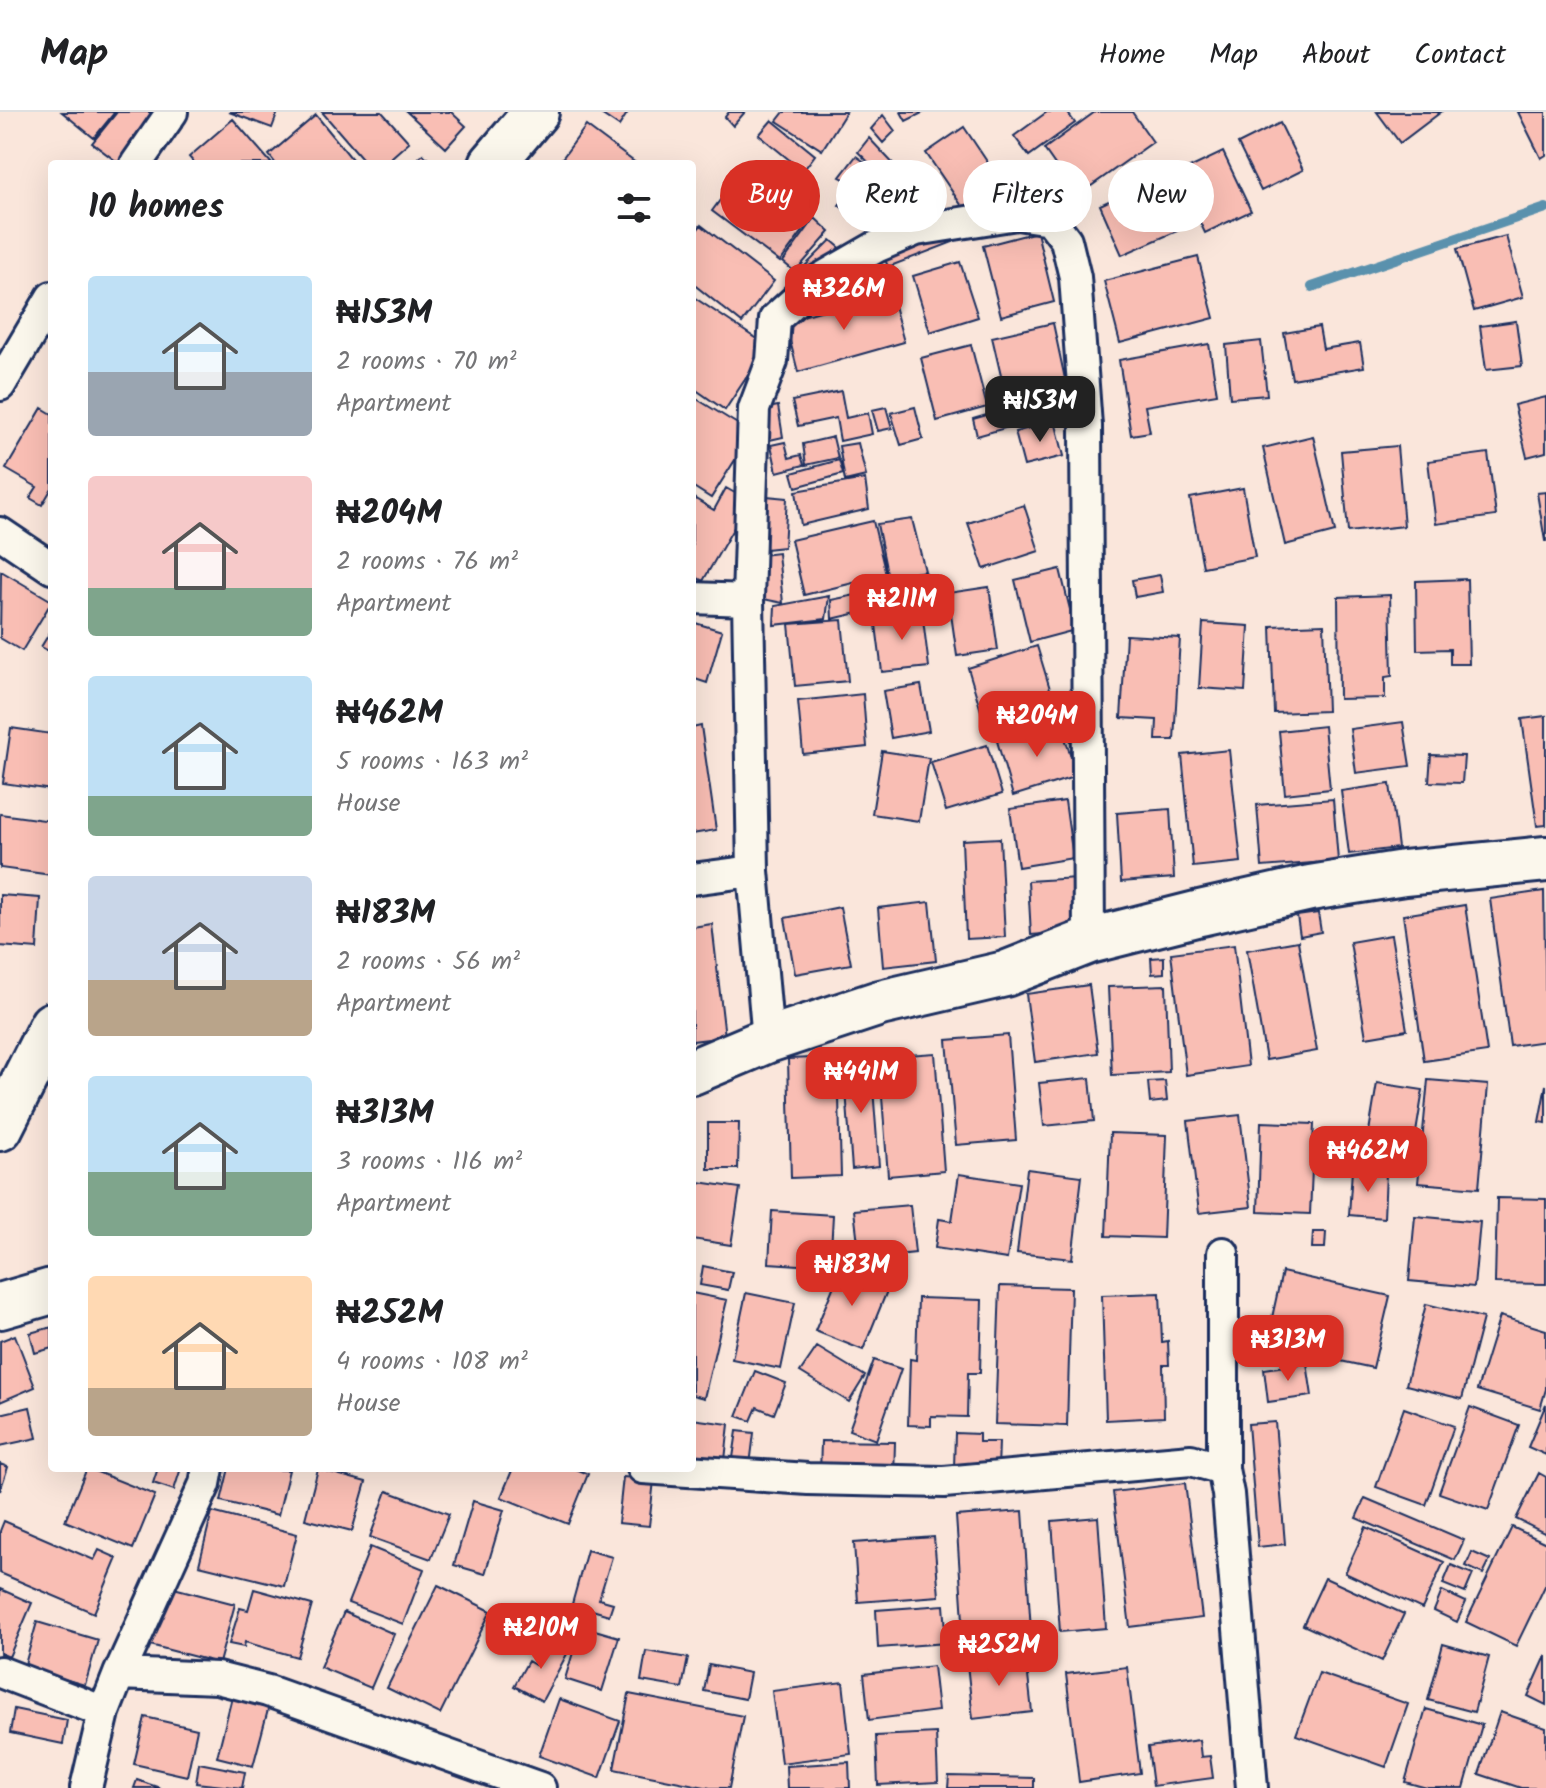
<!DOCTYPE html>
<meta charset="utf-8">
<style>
body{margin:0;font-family:Kalam,sans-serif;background:#f2f2f2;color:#202124;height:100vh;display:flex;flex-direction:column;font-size:30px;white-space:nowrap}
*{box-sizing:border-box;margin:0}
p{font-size:26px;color:#757577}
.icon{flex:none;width:44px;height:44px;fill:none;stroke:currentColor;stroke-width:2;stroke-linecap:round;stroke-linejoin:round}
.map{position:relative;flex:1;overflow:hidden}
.sheet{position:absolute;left:48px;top:48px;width:648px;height:1312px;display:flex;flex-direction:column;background:#fff;border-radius:8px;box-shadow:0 8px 32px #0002}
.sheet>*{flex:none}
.guide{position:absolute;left:720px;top:48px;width:706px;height:72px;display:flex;gap:16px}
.price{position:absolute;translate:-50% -68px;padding:0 18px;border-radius:16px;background:#d93025;color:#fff;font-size:26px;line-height:52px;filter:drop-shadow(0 2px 4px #0008)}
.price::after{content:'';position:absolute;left:50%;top:48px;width:24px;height:18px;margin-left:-12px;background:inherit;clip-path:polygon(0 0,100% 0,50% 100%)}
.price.selected{background:#222;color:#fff}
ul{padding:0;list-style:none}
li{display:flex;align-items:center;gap:24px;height:200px;padding:0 40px}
li span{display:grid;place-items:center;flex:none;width:224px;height:160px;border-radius:8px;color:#555}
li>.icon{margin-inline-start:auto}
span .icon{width:96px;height:96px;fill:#fffc;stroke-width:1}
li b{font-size:34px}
h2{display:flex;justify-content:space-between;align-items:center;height:96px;padding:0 40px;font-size:34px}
.tag{padding:0 28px;border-radius:36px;background:#fff;box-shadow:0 8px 32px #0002;font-size:28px;line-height:72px}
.tag.selected{background:#d93025;color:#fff}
header{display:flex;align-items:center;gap:48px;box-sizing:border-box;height:112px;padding:0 40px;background:#fff;border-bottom:2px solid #e0e0e0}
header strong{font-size:38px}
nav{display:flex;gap:44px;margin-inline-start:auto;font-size:28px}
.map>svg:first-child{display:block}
</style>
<header>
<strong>Map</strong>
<nav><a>Home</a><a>Map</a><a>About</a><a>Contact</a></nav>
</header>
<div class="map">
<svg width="1546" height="1676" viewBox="0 0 1546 1676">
<rect width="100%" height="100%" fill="#fae6db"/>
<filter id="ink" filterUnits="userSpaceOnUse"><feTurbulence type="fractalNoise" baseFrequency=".0125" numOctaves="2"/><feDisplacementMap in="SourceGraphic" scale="16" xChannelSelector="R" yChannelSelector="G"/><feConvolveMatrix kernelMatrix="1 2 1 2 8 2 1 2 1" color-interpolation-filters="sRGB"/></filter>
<g filter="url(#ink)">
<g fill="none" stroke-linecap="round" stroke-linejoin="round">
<!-- stream -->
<path stroke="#5a91ad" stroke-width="10" d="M1312 175 1546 96"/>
</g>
<!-- building -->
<path fill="#f9beb4" stroke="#1b2f5e" stroke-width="2" d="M62 0H115L94 26Z
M117 0H153L158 5 120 52 92 31Z
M229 0H278L272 16Z
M322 0H382L409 30 384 52H367Z
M407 0H451L466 14 446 36Z
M598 0H628L619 14Z
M729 0H745L733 14 725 5Z
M784 0H846L822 38 777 9Z
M901 0H924L906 9Z
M1047 0H1067L1075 11 1029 44 1014 24Z
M1095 0H1132L1153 30 1077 84 1044 37Z
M1377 0H1441L1400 31Z
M1518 0H1546V43L1541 46Z
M316 3 356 52H276L269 43Z
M883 3 895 19 883 31 871 17Z
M233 7 272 52H195L189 45Z
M772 8 815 43 803 59 759 23Z
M1280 11 1303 58 1261 79 1238 32Z
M586 14 637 52H558Z
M964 15 1004 75 966 100 926 41Z
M869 26 900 59 889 70 858 40Z
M1223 40 1251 99 1205 121 1177 62Z
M423 42 433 52H412Z
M856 44 869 53 854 72 840 65Z
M746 53 814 104 780 150 712 99Z
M869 57 911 92 881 128 839 93Z
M1154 68 1177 119 1122 143 1100 93Z
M815 106 830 120 795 160 783 150Z
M701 113 774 169 742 211 692 171V124Z
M947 117 953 130 888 155 882 139Z
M1037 120 1054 190 1001 204 983 134Z
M1506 124 1523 185 1474 199 1457 137Z
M831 128 844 139 795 186 784 175Z
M1198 145 1214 206 1120 231 1104 169Z
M960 150 978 205 930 220 913 164Z
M890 179 904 230 798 260 785 209Z
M692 184 767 234 725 298 692 275Z
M1516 209 1522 254 1486 258 1480 214Z
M1053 211 1065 267 1005 281 992 225Z
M1319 215 1323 237 1360 231 1364 255 1292 267 1284 221Z
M1261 229 1267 283 1230 286 1226 233Z
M1209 232 1217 282 1145 294 1150 320 1131 323 1119 248Z
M971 233 987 295 937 309 921 246Z
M841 279 846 306 868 301 872 322 840 329 836 306 798 314 792 289Z
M692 284 752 321 711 386 692 374Z
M1546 285V340L1527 345 1514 293Z
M1042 287 1047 304 977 324 973 307Z
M778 294 783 325 761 330 759 298Z
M886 295 892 316 878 319 872 298Z
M915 295 923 327 901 333 891 301Z
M42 296 52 302V376L42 393 30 386 37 375 6 357Z
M1055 309 1064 344 1024 354 1015 320Z
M1313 324 1335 420 1285 433 1263 336Z
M833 325 838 346 806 353 803 332Z
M785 330 789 346 801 343 804 353 777 360 771 333Z
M858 331 866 364 845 369 839 334Z
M1397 334 1404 414 1348 420 1341 339Z
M1488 341 1496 404 1436 412 1428 349Z
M839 348 843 362 796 375 792 361Z
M865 367 869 397 801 413 796 379Z
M726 376 749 389 703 469 692 463V385L714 398Z
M1243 376 1255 445 1203 455 1190 386Z
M1546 380V429H1545L1537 381Z
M756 383 787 386 784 435 756 438Z
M1024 393 1039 439 984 457 968 411Z
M912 407 925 459 888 466 877 412Z
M873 409 886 463 804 483 791 428Z
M778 441 783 491 758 486 752 444Z
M1060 457 1075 518 1030 530 1015 468Z
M1 459 52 489 22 539 0 526Z
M926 461 933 490 910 497 902 466Z
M1160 463 1163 480 1135 485 1132 468Z
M1467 467 1469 552H1450V537L1417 538 1416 469Z
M989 475 998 538 957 544 948 481Z
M885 477 888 494 832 507 831 488Z
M1390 483 1392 564 1385 565V586L1339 587 1338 485Z
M829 484 826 507 774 513 775 494Z
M922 499 929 555 882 560 875 505Z
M842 508 848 569 795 574 789 512Z
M692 510 722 519 707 571 692 566Z
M1203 511 1249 514 1245 579 1199 576Z
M1324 512 1327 599 1274 601 1271 514Z
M52 517V541L41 535Z
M1126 523 1180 526 1174 628H1156L1157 608 1121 606Z
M1037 534 1054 590 1025 599 1027 605 1007 612 1005 605 985 612 968 556Z
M921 573 929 619 891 626 883 579Z
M863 582 867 635 803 642 798 589Z
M1546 604V713L1537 714 1522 607Z
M1060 610 1077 664 1013 684 997 629Z
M1403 610 1410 654 1356 661 1350 617Z
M701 614 716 718 692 722V616Z
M1324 614 1330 677 1285 682 1279 619Z
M11 616 52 622V678L3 671Z
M987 633 1002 682 946 699 931 650Z
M1229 638 1241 750 1193 755 1182 643Z
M882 639 929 646 919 709 872 702Z
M1431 643 1464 644 1462 671 1429 670Z
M1390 672 1398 736 1349 742 1341 679Z
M1333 687 1338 749 1262 755 1257 693Z
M1065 689 1073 746 1018 755 1010 697Z
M1170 697 1174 766 1121 770 1117 701Z
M0 702 52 709V763L0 756Z
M1000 726 1005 825 966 827 962 728Z
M1077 766 1081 819 1031 823 1028 769Z
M1544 779 1546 929 1510 934 1490 787Z
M0 783 40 786 37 837 0 834Z
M930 790 936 849 883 855 878 796Z
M1465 793 1487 940 1424 949 1403 803Z
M840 795 851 852 795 862 785 806Z
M1318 801 1321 820 1300 824 1297 804Z
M712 812 725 925 692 929V815Z
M1391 823 1407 918 1366 925 1350 830Z
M1298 829 1317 939 1266 948 1247 838Z
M1234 833 1248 954 1186 963 1171 841Z
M1164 845V861L1152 862 1151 846Z
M1089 873 1098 941 1035 950 1026 882Z
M1166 873 1169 960 1112 963 1108 875Z
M1008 923 1016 1028 956 1033 947 928Z
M935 941 944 1059 888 1064 879 945Z
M838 945 841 1064 791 1066 788 947Z
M871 950 879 1054 852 1057 844 952Z
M1090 966 1094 1009 1044 1014 1039 971Z
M1428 968 1488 973 1479 1076 1418 1071Z
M1165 969 1167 989 1150 991 1148 970Z
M1377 971 1423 978 1411 1051 1365 1044Z
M1546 973V1011L1539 1010Z
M1240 1003 1251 1095 1199 1101 1188 1009Z
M1261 1010 1314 1012 1310 1102 1258 1100Z
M708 1011H739L738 1057H708Z
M1110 1021 1167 1023 1163 1126 1106 1124Z
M1027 1057 1082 1064 1072 1147 1017 1141Z
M1352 1058 1386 1061 1384 1106 1349 1103Z
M959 1062 1019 1071 1007 1147 935 1136 939 1107 952 1109Z
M692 1069 740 1076 731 1133 692 1127Z
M1497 1086 1546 1087V1172L1495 1171Z
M910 1093 915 1141 860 1147 854 1098Z
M772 1099 833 1103 830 1155 769 1151Z
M1415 1104 1480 1110 1474 1175 1409 1169Z
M1313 1120H1326L1325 1136H1312Z
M703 1154 732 1160 728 1178 700 1173Z
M842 1154 889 1174 863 1238 815 1219Z
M1282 1160 1390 1184 1373 1256 1266 1233Z
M1000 1174 1071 1176 1067 1314 995 1312Z
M692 1181 727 1188 704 1286 692 1283Z
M746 1181 795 1191 781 1257 732 1247Z
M1160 1181 1162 1230 1168 1229 1169 1253H1163L1164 1305 1106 1308 1102 1183Z
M918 1186 982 1188 980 1261H968L967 1305 931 1304V1314L908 1313 910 1247 916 1248Z
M1426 1192 1483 1206 1462 1287 1406 1273Z
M1500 1204 1546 1218V1277L1540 1297 1477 1278Z
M52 1215V1236L35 1241 30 1221Z
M15 1223 35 1275 0 1290V1229Z
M817 1235 865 1264 849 1290 800 1260Z
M874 1248 901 1257 876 1328 849 1318Z
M1307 1251 1312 1284 1268 1290 1264 1257Z
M755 1259 786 1271 774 1302 757 1295 751 1309 737 1304Z
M1546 1292V1343L1528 1335Z
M30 1295 37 1326 0 1334V1302Z
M1470 1295 1519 1313 1488 1398 1439 1381Z
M1404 1296 1454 1314 1426 1393 1376 1375Z
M692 1307 729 1312 724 1357 692 1353Z
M1275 1310 1285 1432 1258 1435 1248 1312Z
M737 1319 754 1321 749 1361 731 1359Z
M955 1321 979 1322V1330H999L998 1357 954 1356Z
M821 1329 895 1330 894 1365 820 1363Z
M0 1352 8 1355 0 1379Z
M87 1356 155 1383 133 1437 65 1409Z
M158 1356H181L174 1378 153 1371Z
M229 1356 289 1358 278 1403 221 1389Z
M513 1356H574L588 1362 568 1412 501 1385Z
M318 1357 366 1370 352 1419 305 1407Z
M1539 1361 1546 1365V1422L1516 1407Z
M623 1365 654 1368 649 1414 618 1411Z
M1185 1371 1202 1506 1130 1515 1113 1380Z
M387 1379 449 1402 431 1447 370 1425Z
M1365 1386 1464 1428 1455 1448 1356 1406Z
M473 1389 504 1398 485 1462 454 1453Z
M1023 1399 1031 1518 964 1523 956 1404Z
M212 1400 297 1422 284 1474 199 1453Z
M1098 1405 1106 1516 1060 1520 1052 1409Z
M4 1409 94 1448 99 1438 117 1446 94 1501 0 1461V1419Z
M1366 1415 1444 1450 1422 1497 1345 1461Z
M1512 1415 1546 1431V1472L1516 1534 1466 1510Z
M934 1425 939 1484 858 1490 854 1431Z
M370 1435 424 1457 403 1512 348 1491Z
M587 1438 612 1445 599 1487 613 1491 609 1503 572 1492Z
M1472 1440 1490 1448 1483 1462 1466 1454Z
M1451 1453 1473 1462 1465 1481 1443 1472Z
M1325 1466 1404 1502 1382 1549 1303 1513Z
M438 1473 491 1499 440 1602 387 1576Z
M166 1474 235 1492 219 1551 150 1533Z
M0 1477 32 1491 9 1545 0 1541Z
M254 1477 312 1493 297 1545 245 1530 244 1535 229 1532 240 1496 248 1498Z
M1442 1479 1466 1490 1457 1510 1434 1499Z
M944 1493 947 1531 878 1536 876 1498Z
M344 1500 394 1522 371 1576 320 1555Z
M37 1510 98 1528 85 1573 24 1556Z
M581 1514 619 1525 602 1579 565 1567Z
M539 1527 567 1542 542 1589 514 1574 528 1549 535 1553 542 1539 535 1535Z
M1443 1532 1489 1545 1474 1600 1428 1588Z
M646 1539 688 1546 682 1576 641 1569Z
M1546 1544V1593L1528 1584Z
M1026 1546 1032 1600 973 1607 967 1552Z
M709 1553 750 1561 745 1587 704 1579Z
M933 1554 938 1599 869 1608 864 1562Z
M1127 1555 1140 1661 1079 1670 1066 1562Z
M1319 1561 1408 1592 1386 1655 1296 1623Z
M843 1570 851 1642 781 1651 772 1579Z
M629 1582 743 1604 729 1676H710L614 1657Z
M232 1585 269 1594 253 1654 217 1645Z
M559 1587 620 1609 600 1666 539 1644Z
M14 1597 67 1608 63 1632 10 1621Z
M1426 1597 1482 1613 1464 1676H1427L1405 1670Z
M1500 1600 1546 1616V1676H1521L1479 1662Z
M145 1605 197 1617 187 1664 134 1652Z
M936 1621 938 1670 878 1673 876 1624Z
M1199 1628 1201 1645 1210 1644 1213 1666 1153 1674 1148 1635Z
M849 1650 850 1676H787L786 1654Z
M199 1651 245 1660 242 1676 196 1671Z
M949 1664 1034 1666V1676H948Z
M137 1668 160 1676H134Z"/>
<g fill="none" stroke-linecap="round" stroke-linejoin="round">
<!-- street casing -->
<g stroke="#1b2f5e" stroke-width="36">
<path id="street" d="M136 52 172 0
M0 273 52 185
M0 421 52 456
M692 486 748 488
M692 767 753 759
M768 928 753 759 748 488 754 297 772 249 775 207 817 169 876 135 916 118 1017 102 1050 107 1066 128 1075 165 1086 314 1089 829
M1223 1141V1357L1228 1382 1252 1676
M643 1356 808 1367 944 1370 1191 1348 1223 1357
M0 1560 104 1600
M119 1562 217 1566 268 1579 540 1676
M86 1676 104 1600 119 1562 205 1372 208 1356"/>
</g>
<!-- secondary casing -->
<g stroke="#1b2f5e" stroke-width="50">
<path id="secondary" d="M492 52 536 0
M692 960 768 928 880 891 1005 862 1089 829 1200 801 1310 776 1404 761 1546 747
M0 1016 52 913
M0 1194 52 1179"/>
</g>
<!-- street -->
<use href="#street" stroke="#fbf7ec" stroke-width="30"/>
<!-- secondary -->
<use href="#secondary" stroke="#fbf7ec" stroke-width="44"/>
</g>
</g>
</svg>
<b class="price" style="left:844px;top:220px">₦326M</b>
<b class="price selected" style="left:1040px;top:332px">₦153M</b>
<b class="price" style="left:902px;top:530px">₦211M</b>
<b class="price" style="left:1037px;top:647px">₦204M</b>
<b class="price" style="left:861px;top:1003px">₦441M</b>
<b class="price" style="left:1368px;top:1082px">₦462M</b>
<b class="price" style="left:852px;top:1196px">₦183M</b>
<b class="price" style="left:1288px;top:1271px">₦313M</b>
<b class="price" style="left:541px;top:1559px">₦210M</b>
<b class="price" style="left:999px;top:1576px">₦252M</b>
<div class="guide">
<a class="tag selected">Buy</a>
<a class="tag">Rent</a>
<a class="tag">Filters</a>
<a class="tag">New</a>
</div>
<section class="sheet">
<h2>10 homes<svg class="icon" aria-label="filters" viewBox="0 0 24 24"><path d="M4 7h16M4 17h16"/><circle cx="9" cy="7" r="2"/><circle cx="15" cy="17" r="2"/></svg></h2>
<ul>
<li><span style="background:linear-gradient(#bfe0f5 60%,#9aa5b1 0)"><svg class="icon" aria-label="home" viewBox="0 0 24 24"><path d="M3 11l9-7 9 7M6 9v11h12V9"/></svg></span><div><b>₦153M</b><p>2 rooms · 70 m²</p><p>Apartment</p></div></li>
<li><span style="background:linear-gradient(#f6c9c9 70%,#7fa58c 0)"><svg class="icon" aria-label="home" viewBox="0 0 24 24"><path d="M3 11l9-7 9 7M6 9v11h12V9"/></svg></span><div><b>₦204M</b><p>2 rooms · 76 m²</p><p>Apartment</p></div></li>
<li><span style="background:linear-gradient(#bfe0f5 75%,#7fa58c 0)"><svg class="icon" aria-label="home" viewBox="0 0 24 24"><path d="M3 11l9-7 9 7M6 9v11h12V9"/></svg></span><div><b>₦462M</b><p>5 rooms · 163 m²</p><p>House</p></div></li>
<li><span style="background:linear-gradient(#c9d6e8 65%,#b9a48a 0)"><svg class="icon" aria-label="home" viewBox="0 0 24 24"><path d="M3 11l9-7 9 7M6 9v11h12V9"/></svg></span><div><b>₦183M</b><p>2 rooms · 56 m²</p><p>Apartment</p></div></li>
<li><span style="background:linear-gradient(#bfe0f5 60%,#7fa58c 0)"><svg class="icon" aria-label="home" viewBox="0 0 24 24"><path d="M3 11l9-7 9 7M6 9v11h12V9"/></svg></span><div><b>₦313M</b><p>3 rooms · 116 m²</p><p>Apartment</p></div></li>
<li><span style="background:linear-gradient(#ffd9b3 70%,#b9a48a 0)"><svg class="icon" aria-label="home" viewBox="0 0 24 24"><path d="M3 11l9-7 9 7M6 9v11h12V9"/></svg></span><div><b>₦252M</b><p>4 rooms · 108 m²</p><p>House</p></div></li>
</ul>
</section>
</div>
